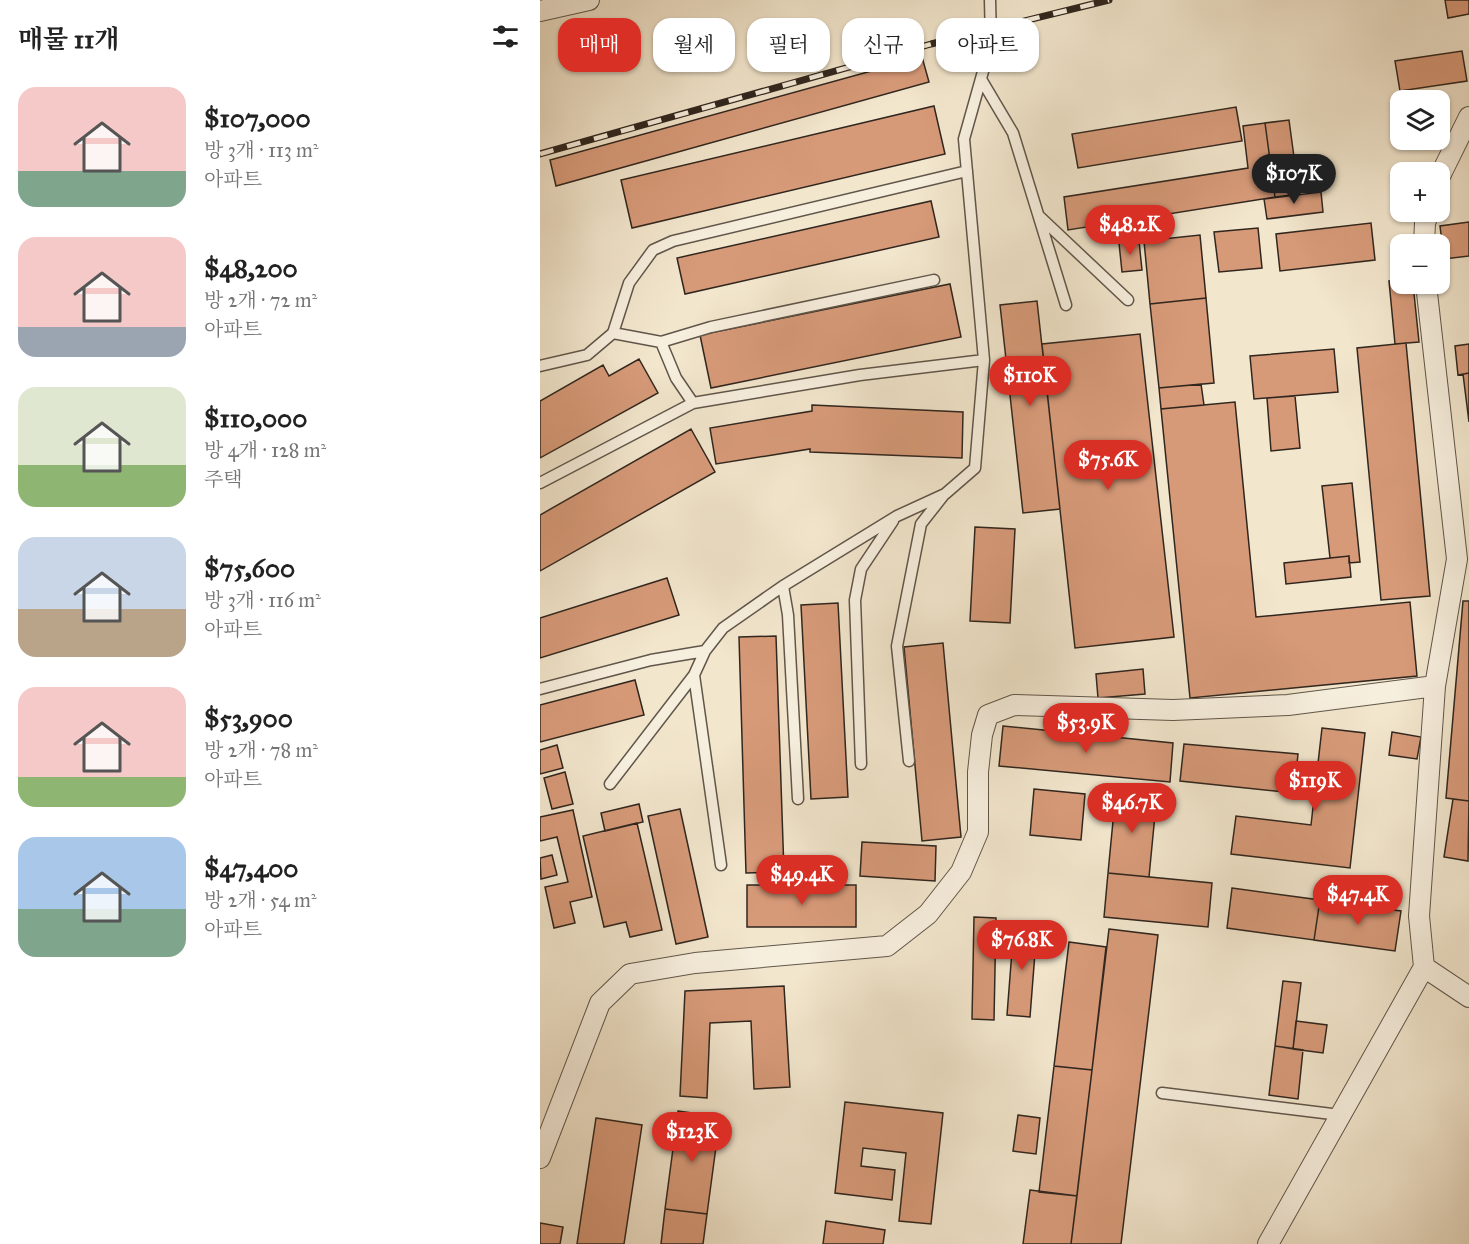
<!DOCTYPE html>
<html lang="ko">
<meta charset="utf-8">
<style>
body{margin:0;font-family:"IM FELL Great Primer","Noto Serif KR",serif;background:#f2f2f2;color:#222;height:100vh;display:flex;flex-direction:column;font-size:22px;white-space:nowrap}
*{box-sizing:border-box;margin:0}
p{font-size:20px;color:#767676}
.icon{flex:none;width:33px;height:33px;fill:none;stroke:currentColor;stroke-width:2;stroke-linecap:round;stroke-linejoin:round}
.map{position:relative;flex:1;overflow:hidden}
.side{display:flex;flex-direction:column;background:#fff;width:540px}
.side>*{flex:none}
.banner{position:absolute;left:18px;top:18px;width:570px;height:54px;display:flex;gap:12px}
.buttons{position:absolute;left:850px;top:90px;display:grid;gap:12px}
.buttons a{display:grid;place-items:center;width:60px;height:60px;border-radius:12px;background:#fff;box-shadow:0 2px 4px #0004;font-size:30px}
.price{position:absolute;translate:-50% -51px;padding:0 14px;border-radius:21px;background:#d93025;color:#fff;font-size:20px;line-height:39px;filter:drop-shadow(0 2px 3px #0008)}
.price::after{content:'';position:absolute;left:50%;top:36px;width:18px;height:14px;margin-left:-9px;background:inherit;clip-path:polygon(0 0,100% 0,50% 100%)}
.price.active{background:#222;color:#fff}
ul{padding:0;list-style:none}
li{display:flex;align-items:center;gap:18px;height:150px;padding:0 18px}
li span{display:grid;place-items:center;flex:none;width:168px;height:120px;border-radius:18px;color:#555}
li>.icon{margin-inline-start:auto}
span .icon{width:72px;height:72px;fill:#fffc;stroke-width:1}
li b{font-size:26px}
h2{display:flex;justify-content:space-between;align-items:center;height:72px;padding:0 18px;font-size:26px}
.tag{padding:0 21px;border-radius:18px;background:#fff;box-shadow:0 2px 4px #0004;font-size:21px;line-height:54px}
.tag.active{background:#d93025;color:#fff}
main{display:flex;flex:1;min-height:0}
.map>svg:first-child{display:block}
</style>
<main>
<section class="side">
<h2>매물 11개<svg class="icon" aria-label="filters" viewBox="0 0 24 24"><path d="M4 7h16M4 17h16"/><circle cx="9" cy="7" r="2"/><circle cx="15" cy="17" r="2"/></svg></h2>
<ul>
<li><span style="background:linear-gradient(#f6c9c9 70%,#7fa58c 0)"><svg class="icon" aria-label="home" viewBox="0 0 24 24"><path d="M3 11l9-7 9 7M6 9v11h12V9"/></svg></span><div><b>$107,000</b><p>방 3개 · 113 m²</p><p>아파트</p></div></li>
<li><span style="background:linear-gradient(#f6c9c9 75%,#9aa5b1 0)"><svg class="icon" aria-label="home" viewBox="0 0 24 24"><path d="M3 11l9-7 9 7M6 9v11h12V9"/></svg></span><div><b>$48,200</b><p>방 2개 · 72 m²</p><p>아파트</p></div></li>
<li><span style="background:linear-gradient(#dfe7d0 65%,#8fb573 0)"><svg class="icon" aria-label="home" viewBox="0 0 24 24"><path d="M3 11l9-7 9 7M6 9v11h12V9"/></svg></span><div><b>$110,000</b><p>방 4개 · 128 m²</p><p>주택</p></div></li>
<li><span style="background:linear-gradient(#c9d6e8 60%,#b9a48a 0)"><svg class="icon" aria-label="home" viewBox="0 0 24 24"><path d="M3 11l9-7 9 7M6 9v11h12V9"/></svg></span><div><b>$75,600</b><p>방 3개 · 116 m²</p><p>아파트</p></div></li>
<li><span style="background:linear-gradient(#f6c9c9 75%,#8fb573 0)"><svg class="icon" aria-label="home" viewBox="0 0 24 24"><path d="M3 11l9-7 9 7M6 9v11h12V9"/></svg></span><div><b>$53,900</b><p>방 2개 · 78 m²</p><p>아파트</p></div></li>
<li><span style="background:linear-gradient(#a9c7e8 60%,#7fa58c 0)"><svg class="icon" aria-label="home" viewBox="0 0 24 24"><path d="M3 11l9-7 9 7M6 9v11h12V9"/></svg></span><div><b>$47,400</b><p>방 2개 · 54 m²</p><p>아파트</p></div></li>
</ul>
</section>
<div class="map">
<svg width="929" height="1244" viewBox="0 0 929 1244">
<rect width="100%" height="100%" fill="#f2e6cd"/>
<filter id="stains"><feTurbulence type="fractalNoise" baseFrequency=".00333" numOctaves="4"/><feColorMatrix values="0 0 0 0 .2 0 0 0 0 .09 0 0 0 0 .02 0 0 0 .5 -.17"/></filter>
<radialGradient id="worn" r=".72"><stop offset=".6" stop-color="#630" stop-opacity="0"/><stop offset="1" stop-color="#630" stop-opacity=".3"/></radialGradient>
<!-- building -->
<path fill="#d79a79" stroke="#30261e" stroke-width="1.5" d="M905 0H929V14L908 18Z
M922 51 927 81 860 91 855 61Z
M382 57 389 82 16 186 10 160Z
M394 106 405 154 92 228 81 180Z
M696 107 702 141 538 168 532 134Z
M749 120 759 194 735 197 725 123Z
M725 123 735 197 528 230 524 197 708 168 703 126Z
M781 192 783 212 727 219 724 199Z
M391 201 399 237 145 294 137 258Z
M929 222V256L904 259 900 226Z
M831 223 835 260 740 271 736 234Z
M718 228 722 268 679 272 674 232Z
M660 235 666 298 610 304 604 241Z
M599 241 602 270 582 272 579 243Z
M861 280V284H873L879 342 855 344 849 281Z
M410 284 421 337 171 388 160 335Z
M666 298 674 383 619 388 610 304Z
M497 301 520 509 483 513 460 305Z
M600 334 634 637 535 648 502 344Z
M866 343 890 596 841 600 817 348Z
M929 344V373L918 375 915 346Z
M794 349 798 392 714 399 710 356Z
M99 359 118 393 0 458V401L63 365 69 376Z
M929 373V422L923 374Z
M661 384 664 405 621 409 619 388Z
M755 396 760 448 731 451 727 398Z
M695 402 716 617 870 602 877 676 650 698 621 409Z
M272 405 423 412 422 458 270 452V449L176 464 170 428 272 411Z
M151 429 175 472 0 571V515Z
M812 483 820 562 809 563V556L790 558 782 486Z
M435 527 475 529 470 623 430 621Z
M809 556 811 577 746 584 744 563Z
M127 578 139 615 0 658V618Z
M923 601H929V801L906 798Z
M298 603 308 797 271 799 261 605Z
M236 636 244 872 206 873 199 637Z
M403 643 421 837 382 841 364 647Z
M603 669 605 694 558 698 556 674Z
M95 680 104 715 0 742V705Z
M463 726 633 743 630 782 459 766Z
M782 728 825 733 810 868 691 854 696 816 771 825Z
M852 732 881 737 877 759 849 755Z
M644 744 758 754 754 793 640 781Z
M17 745 23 768 0 774V750Z
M25 772 33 804 12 809 4 778Z
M494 789 545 794 541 840 490 835Z
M576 790 617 794 609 877 568 873Z
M913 799 929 801 928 861 904 857Z
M99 804 103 822 65 831 61 813Z
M140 809 168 937 136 944 108 816Z
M33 810 52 897 30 902 35 923 14 928 5 887 28 882 17 837 0 841V817Z
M97 823 122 930 90 937 86 922 64 927 43 836Z
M322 842 396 846 395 881 320 876Z
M12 855 17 875 1 879 0 858Z
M568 873 672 883 668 927 564 917Z
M207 885H316V927H207Z
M692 888 780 900 774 940 687 928Z
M780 900 861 911 855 951 774 940Z
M434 917 456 918 454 1020 432 1019Z
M474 925 497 927 490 1017 467 1015Z
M569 929 618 935 581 1244H531Z
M529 942 566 947 552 1070 514 1066Z
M743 981 761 983 753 1049 735 1046Z
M244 986 250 1087 214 1089 211 1021 170 1023 167 1098 140 1096 145 991Z
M756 1021 787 1025 783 1053 753 1049Z
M735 1046 763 1050 758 1099 729 1095Z
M514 1066 552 1070 537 1196 499 1192Z
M305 1102 403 1113 391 1224 359 1221 366 1153 323 1148 321 1166 355 1170 352 1200 295 1193Z
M138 1111 180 1117 167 1214 125 1209Z
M478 1115 500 1118 496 1154 473 1151Z
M56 1118 102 1125 84 1244H37Z
M490 1190 537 1196 531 1244H483Z
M125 1209 167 1214 163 1244H121Z
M286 1221 345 1230 343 1244H283Z
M0 1223 23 1227 20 1244H0Z"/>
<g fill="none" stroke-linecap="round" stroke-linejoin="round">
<!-- service casing -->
<g stroke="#60564a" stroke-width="13">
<path id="service" d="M441 79 473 133 526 305
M500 217 588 300
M73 333 121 342 136 378 153 403
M121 342 171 327 394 280
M0 366 47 355 73 333 89 283 113 250 133 241 427 171
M0 483 153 403 320 375 444 360
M243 586 248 615 258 799
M0 689 111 660 165 651
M369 761 357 646 381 524 403 496
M321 764 315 600 321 569 353 521
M70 784 154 675
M181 865 154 675 165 651 183 628 243 586 357 516 405 494 435 468 444 360 424 139 451 43 450 0
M622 1093 800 1115"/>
</g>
<!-- minor casing -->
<g stroke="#60564a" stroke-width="22">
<path id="minor" d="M0 11 49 0
M900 176 929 117
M884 244 885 223 889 212
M884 967 929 997
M0 1158 60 1003 90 974 155 963 347 946 388 914 421 872 438 832V772L442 735 448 715 474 705 633 710 748 705 895 686
M728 1244 884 967 879 916 895 686 917 559 886 284"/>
</g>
<!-- service -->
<use href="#service" stroke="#f7efde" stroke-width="10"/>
<!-- minor -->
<use href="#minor" stroke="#f7efde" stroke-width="20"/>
<!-- rail casing -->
<g stroke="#30261e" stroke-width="7">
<path id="rail" d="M0 154 391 44 569 0"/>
</g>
<!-- rail -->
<use href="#rail" stroke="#f7efde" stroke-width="4.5" stroke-dasharray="14" stroke-linecap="butt"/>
</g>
<rect width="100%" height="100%" filter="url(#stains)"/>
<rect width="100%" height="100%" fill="url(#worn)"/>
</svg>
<div class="buttons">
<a><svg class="icon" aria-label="layers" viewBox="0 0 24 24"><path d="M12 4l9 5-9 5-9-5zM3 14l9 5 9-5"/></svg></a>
<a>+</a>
<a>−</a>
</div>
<b class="price active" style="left:754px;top:205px">$107K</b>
<b class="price" style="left:590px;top:256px">$48.2K</b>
<b class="price" style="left:490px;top:407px">$110K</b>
<b class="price" style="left:568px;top:491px">$75.6K</b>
<b class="price" style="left:546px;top:754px">$53.9K</b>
<b class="price" style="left:775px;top:812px">$119K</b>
<b class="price" style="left:592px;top:834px">$46.7K</b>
<b class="price" style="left:262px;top:906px">$49.4K</b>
<b class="price" style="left:818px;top:926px">$47.4K</b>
<b class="price" style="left:482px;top:971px">$76.8K</b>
<b class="price" style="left:152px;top:1163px">$123K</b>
<div class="banner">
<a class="tag active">매매</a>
<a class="tag">월세</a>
<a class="tag">필터</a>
<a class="tag">신규</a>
<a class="tag">아파트</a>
</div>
</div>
</main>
